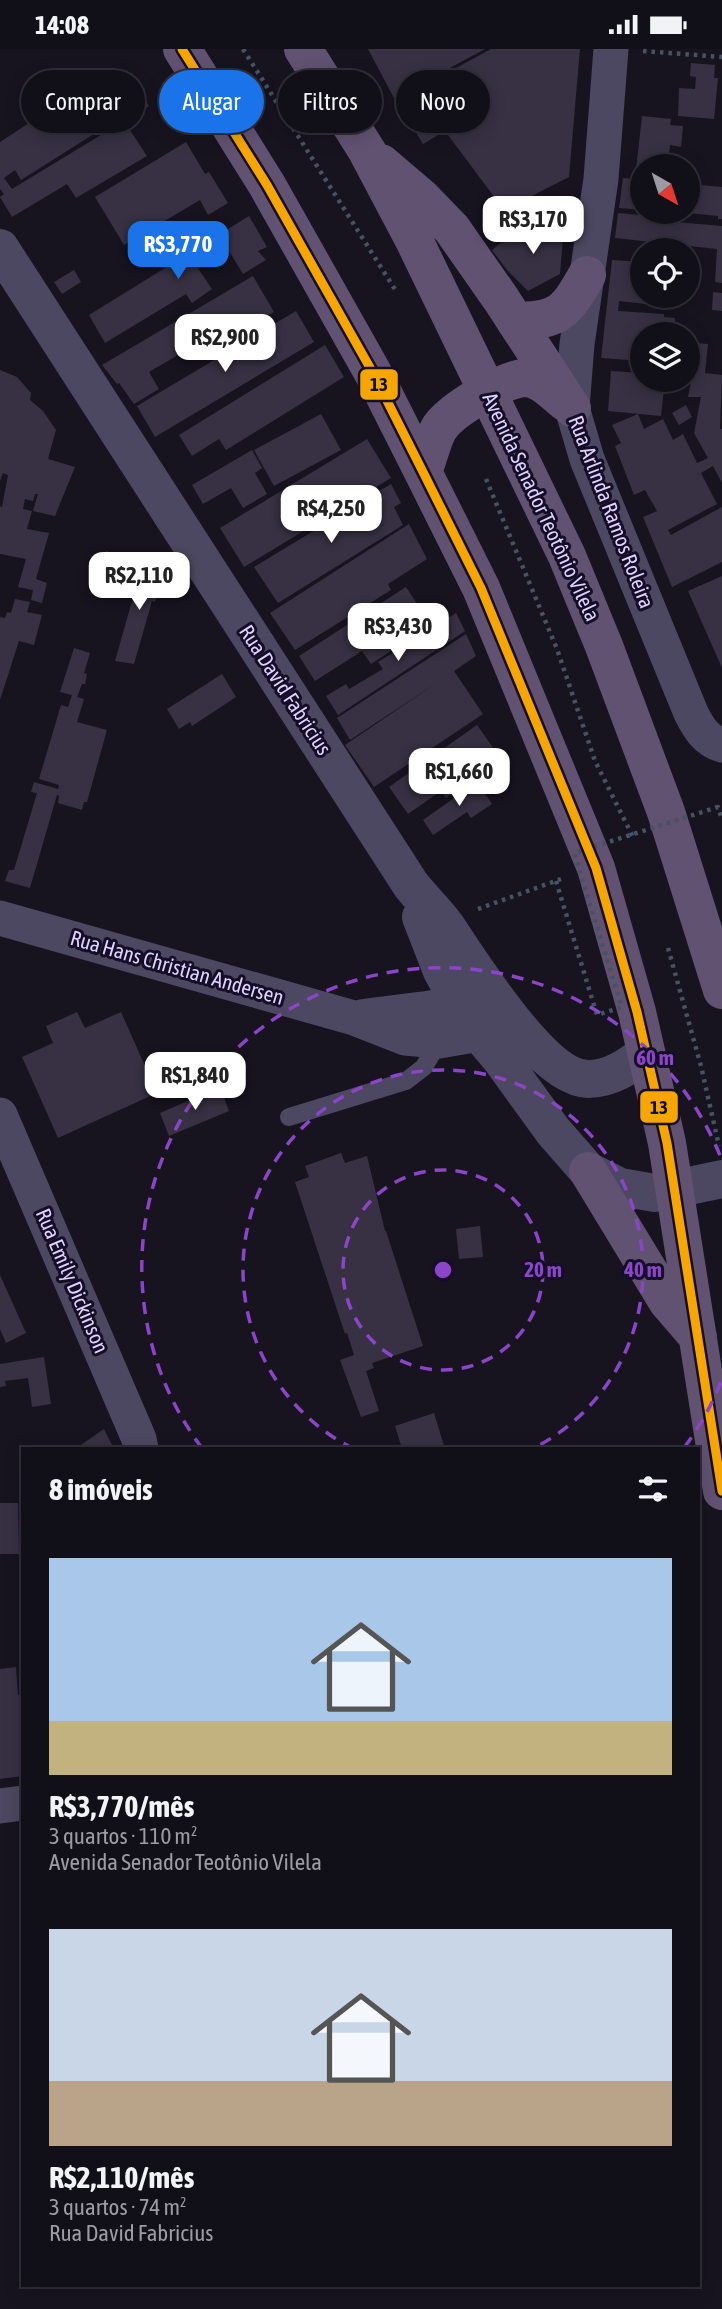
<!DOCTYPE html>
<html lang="pt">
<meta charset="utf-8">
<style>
body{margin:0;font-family:"Asap Condensed",sans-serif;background:#1a1821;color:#f1f3f6;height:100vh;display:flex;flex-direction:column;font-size:26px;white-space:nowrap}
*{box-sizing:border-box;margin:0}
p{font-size:23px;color:#9c9ca2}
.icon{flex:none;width:38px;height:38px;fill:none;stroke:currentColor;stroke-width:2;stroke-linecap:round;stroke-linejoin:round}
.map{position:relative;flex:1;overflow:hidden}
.sheet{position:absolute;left:21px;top:1398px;width:679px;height:840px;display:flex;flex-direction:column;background:#110f18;border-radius:0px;box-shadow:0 4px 18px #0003,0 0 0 2px #302f37}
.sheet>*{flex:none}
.guide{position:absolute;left:21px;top:21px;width:681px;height:63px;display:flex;gap:14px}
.needle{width:46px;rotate:141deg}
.tools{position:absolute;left:630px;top:105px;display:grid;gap:14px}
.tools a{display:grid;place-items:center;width:70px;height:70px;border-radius:50%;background:#110f18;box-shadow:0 4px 18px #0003,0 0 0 2px #302f37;font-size:35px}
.price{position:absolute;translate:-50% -60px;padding:0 16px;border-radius:14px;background:#fff;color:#222;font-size:23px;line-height:46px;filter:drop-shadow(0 2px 4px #0008)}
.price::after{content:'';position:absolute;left:50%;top:42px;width:21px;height:16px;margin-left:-10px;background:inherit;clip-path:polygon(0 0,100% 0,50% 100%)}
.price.selected{background:#1a73e8;color:#fff}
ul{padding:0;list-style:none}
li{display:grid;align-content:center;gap:14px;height:371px;padding:0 28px}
li span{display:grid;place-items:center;height:217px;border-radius:0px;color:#555}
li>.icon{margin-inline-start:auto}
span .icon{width:126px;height:126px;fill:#fffc;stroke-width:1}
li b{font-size:30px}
h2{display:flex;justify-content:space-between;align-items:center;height:84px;padding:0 28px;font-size:30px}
.pill{padding:0 24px;border-radius:32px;background:#110f18;box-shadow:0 4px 18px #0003,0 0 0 2px #302f37;font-size:24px;line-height:63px}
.pill.selected{background:#1a73e8;color:#fff}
.status{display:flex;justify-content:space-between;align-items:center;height:49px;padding:0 35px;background:#110f18;direction:ltr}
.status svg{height:19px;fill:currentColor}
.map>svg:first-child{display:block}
</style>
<div class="status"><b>14:08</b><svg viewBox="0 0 49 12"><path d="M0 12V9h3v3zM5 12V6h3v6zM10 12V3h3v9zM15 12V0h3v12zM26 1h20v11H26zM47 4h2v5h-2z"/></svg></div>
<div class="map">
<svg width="722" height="2260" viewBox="0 0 722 2260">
<rect width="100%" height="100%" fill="#171420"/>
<!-- building -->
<path fill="#373143" d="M368 0H485L394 49Z
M491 0H580L569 128 504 161 445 82 423 95 409 72 459 44 457 40 404 68 397 55 449 27 447 24Z
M691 14 715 16 714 29H718L714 70 678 67 679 39 695 40 696 28 690 27Z
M109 22 132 53 143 48 149 57 128 70 108 41 102 45 114 64 113 66 116 71 21 131 15 121 4 129 12 140 124 72 147 107 76 149 67 135 12 168 0 148 4 145 0 140V93Z
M642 67 671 70 670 76 683 77 681 98 670 96 668 117H642V161L619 159 623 129 635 130Z
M186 93 205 125 209 123 228 154 208 166 200 151 124 196 95 148Z
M688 135 722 138V170H718V167L688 164Z
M618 164 676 169V173L722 177V234L715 233 717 200 615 189Z
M249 167 267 198 258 202 266 211 243 225 226 197 195 215 212 240 192 254 186 245 105 294 89 266Z
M564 176 560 225 528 242 507 221 492 201 514 183 519 189Z
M612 211 642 213V247H664L663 257 619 252 618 262 664 265V268L675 269 674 285H642V312L601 309Z
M74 221 81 233 62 245 54 233Z
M253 227 274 263 195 307 190 299 149 323 159 340 134 355 119 334 117 335 102 316Z
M713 243 722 244V262L712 261Z
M296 262 314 293 155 388 137 357Z
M695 294 708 295 705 324 722 326 720 380H722V434L713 417 701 424 717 455 668 481 671 486 722 458V513L672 538 643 468 657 462 645 441 634 446 615 397 621 394 612 376 638 365 644 380 663 370 673 391 683 385 697 414 708 409 694 384 701 348H688L693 323H691Z
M325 296 344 328 226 401 219 390 192 407 179 386Z
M0 321 17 328 31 344 30 351 43 362 56 381 48 410 75 418 55 467 33 462 38 445H35L33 452 25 450 23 460 32 462 27 480 49 484 36 530 47 534 42 554 31 551 33 541 18 538 26 510 0 505V457L2 458 8 426 3 424 0 432Z
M611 322 642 324V331H665L661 367 608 362Z
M686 356 692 368 679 376 672 364Z
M321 365 341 401 274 437 254 401Z
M367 390 391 429 244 518 220 479Z
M252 401 262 419 255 424 267 445 243 459 231 439 203 455 192 436Z
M391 435 401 454 394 458 403 476 278 554 254 518Z
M409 475 427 510 388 535 391 541 295 601 270 564Z
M106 502 133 512 124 541 97 535Z
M145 506 162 527 155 553 152 552 134 615 115 612Z
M722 527V619L688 542Z
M406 538 431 576 371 615 362 602 315 632 299 607Z
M15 550 30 553 27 563 42 566 34 596 19 592 0 651V568L5 569 7 563 11 564Z
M456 564 465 582 338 666 326 647 346 635 349 640 383 620 378 613Z
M466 585 476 607 454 622 483 665 374 738 345 696 435 635 350 691 337 669Z
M74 599 90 604 84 624 87 625 85 635H82L77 648 84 650 77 673 107 681 87 753H84L82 761 58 754 59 747 57 746 30 839 5 832 9 821H14L37 744 31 743 34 733 58 740 59 736 39 730 61 656 68 658 72 646 60 643Z
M222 625 236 648 192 677 190 673 179 680 167 660Z
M477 676 501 710 446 749 441 742 408 765 389 738Z
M477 733 492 755 471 769 467 763 433 786 423 771Z
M77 963 85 979 121 963 157 1044 58 1089 22 1008 53 994 46 977Z
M220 1038 229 1062 169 1087 160 1064Z
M341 1104 345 1114 367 1107 385 1182H386L423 1297 372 1314 374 1319 366 1322 379 1362 361 1368 340 1311 354 1306 347 1284 345 1285 295 1133 309 1128 305 1117Z
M480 1177 483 1208 459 1210 456 1180Z
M0 1226 26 1284 6 1294 0 1280Z
M44 1308 51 1355 32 1358 28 1329 5 1332 6 1337 0 1338V1315Z
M434 1364 445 1400H402L395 1377Z
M104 1380 112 1396 107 1400H75Z
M0 1454H18L19 1505H0Z
M16 1618 18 1646H23V1727L0 1730V1620Z"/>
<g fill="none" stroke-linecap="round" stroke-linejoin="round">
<!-- path -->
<path stroke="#475262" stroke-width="4.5" stroke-dasharray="3.5 5" stroke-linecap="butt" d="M243 0 396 242
M643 2 722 8
M486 430 557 600 595 712 634 790
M478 860 561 830
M668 899 701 1017 719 1097"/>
<!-- service -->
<path stroke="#4d4861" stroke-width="18" d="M289 1068 406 1032 424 1018 439 992"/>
<!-- minor -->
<path stroke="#4d4861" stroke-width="35" d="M611 0 601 130 577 295 572 359 587 410 691 664C698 678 706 692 722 696
M0 869 354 969 405 989 439 992 480 985 504 973
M361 968C404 961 442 960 484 948
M0 1066 139 1390 141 1400
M0 1757 23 1754"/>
<!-- tertiary -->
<path stroke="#4d4861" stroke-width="38" d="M0 199 411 836C422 850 436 863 446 877 471 914 542 1030 588 1030 611 1030 629 1017 646 1004
M421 868 442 922 460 955 480 985 501 1010 553 1082 588 1122 620 1138 655 1144 722 1130"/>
<!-- primary -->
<path stroke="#625272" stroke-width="38" d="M182 0 267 136 373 324 423 423 481 539 596 819 637 963 667 1094 722 1442
M303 0 367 102 413 189 567 507 604 597 666 763 722 941
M381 114 422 149 452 180 501 250 572 359
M515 272C559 272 566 263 587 226
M423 423C428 411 433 388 440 378 453 360 502 331 524 329 539 328 554 344 565 353
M588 1122 667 1252 698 1288"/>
<!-- path-bridge -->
<path stroke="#475262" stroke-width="4.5" stroke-dasharray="3.5 5" stroke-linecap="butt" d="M556 832 597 966 622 958 574 804 718 758 722 770"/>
<!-- bus-1 casing -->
<g stroke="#150e26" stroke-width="14">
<path id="bus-1" d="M182 0 267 136 373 324 423 423 481 539 596 819 637 963 667 1094 722 1442"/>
</g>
<!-- bus-1 -->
<use href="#bus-1" stroke="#f7a600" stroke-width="9"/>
</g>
<!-- distance rings -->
<g fill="none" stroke="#8a45c9" stroke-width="3.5" stroke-dasharray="12 9">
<circle cx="443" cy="1221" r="100"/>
<path d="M354 1400A200 200 0 1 1 532 1400"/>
<path d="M721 1333A300 300 0 0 1 684 1399M202 1399A300 300 0 1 1 721 1109"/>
</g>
<g text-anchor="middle" stroke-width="6" stroke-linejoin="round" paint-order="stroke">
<!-- street labels -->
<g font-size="21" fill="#ded3ff" stroke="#150e26">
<text transform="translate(541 458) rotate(65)" y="7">Avenida Senador Teotônio Vilela</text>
<text transform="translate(611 463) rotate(69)" y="7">Rua Arlinda Ramos Roleira</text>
<text transform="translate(285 641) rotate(57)" y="7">Rua David Fabricius</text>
<text transform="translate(177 919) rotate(16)" y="7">Rua Hans Christian Andersen</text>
<text transform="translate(72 1232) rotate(67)" y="7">Rua Emily Dickinson</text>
</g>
</g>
<circle cx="443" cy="1221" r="10" fill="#8a45c9" stroke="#150e26" stroke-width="3.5"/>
<g font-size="21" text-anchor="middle" font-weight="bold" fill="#8a45c9" stroke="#150e26" stroke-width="6" stroke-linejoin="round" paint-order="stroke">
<text x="655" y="1016">60 m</text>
<text x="543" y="1228">20 m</text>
<text x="643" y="1228">40 m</text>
</g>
<g stroke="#150e26" stroke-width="2.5">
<rect x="359" y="319" width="40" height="33" rx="7" fill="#f7a600"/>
<rect x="639" y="1041" width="40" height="34" rx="7" fill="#f7a600"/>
</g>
<g font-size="19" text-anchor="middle" font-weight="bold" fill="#111">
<text x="379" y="342">13</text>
<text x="659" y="1065">13</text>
</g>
</svg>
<div class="tools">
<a><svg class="needle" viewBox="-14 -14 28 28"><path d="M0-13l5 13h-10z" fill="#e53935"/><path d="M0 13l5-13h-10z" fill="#9c9ca2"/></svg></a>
<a><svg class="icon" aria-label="locate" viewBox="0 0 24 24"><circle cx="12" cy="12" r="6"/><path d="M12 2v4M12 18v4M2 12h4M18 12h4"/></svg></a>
<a><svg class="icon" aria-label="layers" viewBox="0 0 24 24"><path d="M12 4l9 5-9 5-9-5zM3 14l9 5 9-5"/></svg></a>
</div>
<b class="price" style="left:533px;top:207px">R$3,170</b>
<b class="price selected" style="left:178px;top:232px">R$3,770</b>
<b class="price" style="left:225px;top:325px">R$2,900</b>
<b class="price" style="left:331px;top:496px">R$4,250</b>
<b class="price" style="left:139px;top:563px">R$2,110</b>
<b class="price" style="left:398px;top:614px">R$3,430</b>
<b class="price" style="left:459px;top:759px">R$1,660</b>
<b class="price" style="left:195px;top:1063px">R$1,840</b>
<div class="guide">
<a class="pill">Comprar</a>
<a class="pill selected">Alugar</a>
<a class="pill">Filtros</a>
<a class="pill">Novo</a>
</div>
<section class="sheet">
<h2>8 imóveis<svg class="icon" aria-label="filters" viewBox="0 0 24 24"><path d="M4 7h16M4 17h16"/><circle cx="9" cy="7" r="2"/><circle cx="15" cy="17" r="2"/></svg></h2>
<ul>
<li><span style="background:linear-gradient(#a9c7e8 75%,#c2b280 0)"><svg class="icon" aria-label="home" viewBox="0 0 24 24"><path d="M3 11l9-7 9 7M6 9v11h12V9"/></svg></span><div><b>R$3,770/mês</b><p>3 quartos · 110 m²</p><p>Avenida Senador Teotônio Vilela</p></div></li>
<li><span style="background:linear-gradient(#c9d6e8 70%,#b9a48a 0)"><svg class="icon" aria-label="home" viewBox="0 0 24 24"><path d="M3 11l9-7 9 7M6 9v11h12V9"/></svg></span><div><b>R$2,110/mês</b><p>3 quartos · 74 m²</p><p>Rua David Fabricius</p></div></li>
</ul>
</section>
</div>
